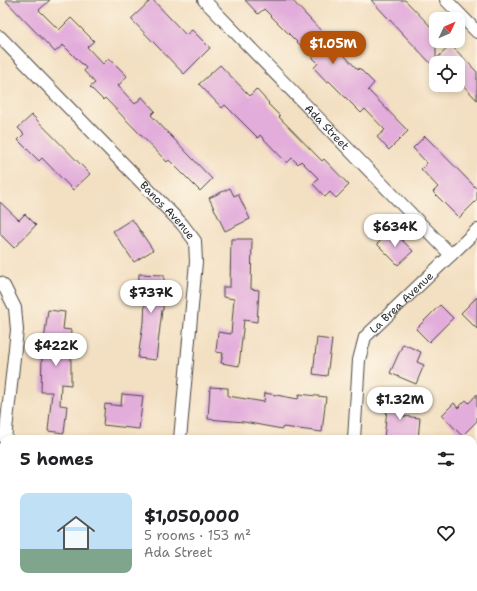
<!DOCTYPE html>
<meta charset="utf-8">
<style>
body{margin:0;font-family:"Shantell Sans",sans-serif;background:#f6f6f6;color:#202124;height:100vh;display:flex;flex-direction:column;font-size:15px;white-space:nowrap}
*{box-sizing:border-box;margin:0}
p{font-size:13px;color:#757577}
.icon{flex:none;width:22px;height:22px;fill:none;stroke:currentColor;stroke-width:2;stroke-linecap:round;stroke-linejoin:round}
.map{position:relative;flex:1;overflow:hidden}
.sheet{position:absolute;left:0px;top:435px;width:477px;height:156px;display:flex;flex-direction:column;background:#fff;border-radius:12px 12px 0 0;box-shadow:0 2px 6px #0003}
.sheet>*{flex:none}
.needle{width:26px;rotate:46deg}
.buttons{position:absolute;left:429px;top:12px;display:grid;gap:8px}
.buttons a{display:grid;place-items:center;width:36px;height:36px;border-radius:8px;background:#fff;box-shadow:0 2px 6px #0003;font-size:20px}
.price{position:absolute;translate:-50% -34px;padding:0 9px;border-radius:14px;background:#fff;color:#222;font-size:13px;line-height:26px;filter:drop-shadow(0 1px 2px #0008)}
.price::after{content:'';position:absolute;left:50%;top:24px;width:12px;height:9px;margin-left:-6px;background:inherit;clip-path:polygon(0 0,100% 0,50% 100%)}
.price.on{background:#b45309;color:#fff}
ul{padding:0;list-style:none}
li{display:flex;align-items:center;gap:12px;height:100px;padding:0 20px}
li+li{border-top:1px solid #e0e0e0}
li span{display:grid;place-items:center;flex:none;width:112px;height:80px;border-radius:8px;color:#555}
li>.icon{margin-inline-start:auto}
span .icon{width:48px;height:48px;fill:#fffc;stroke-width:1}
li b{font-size:17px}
h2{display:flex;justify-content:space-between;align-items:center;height:48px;padding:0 20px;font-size:17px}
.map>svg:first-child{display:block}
</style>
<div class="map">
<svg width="477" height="591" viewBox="0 0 477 591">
<rect width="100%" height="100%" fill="#fcf5e5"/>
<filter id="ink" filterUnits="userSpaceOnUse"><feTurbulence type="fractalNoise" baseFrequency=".025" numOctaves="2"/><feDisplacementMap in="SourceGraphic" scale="8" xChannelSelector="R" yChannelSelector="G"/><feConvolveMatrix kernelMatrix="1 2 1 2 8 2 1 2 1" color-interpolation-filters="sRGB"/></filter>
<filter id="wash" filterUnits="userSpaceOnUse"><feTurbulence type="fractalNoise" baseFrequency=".012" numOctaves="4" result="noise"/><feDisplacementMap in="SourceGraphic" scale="16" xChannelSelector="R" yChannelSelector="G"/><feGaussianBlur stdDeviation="0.9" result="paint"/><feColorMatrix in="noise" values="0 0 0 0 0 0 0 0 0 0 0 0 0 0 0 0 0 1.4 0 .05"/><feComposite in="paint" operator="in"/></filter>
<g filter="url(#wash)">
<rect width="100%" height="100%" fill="#f3dfc1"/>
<g id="blocks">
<!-- building -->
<path fill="#e2acdb" d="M5 0H50L39 10 59 30 71 18 94 41 87 47 103 64 109 58 127 76 118 86 135 104 142 97 155 111 151 115 212 179 200 191 169 160 167 162 105 98 103 100 90 87 95 83 84 71 86 68 63 45 55 52Z
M151 0H153L186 35 192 30 210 48 184 74 131 19Z
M245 0H292L358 70 359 68 374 83 368 90 408 131 389 150 377 137 385 130 365 109 361 113 329 81 327 82 314 68 318 63 264 9 258 14Z
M371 0H405L436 32V59L451 45 477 72V100L458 80V63H436V69Z
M220 65 250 96 256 89 269 103 268 104 280 116 279 117 322 161 324 159 349 185 336 198 330 192 325 197 313 184 318 178 301 161 298 164 292 158 287 163 260 135 258 138 225 105 222 108 199 84Z
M32 115 90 174 73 190 42 158 39 161 18 140 24 134 18 128Z
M425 136 477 189V200L459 218 433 192 438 187 421 169 427 163 413 148Z
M230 188 234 196 238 194 250 219 225 231 209 198Z
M0 202 19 220 25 214 36 225 14 248 0 234Z
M132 219 153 250 134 262 113 231Z
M392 230 413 251 398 265 377 244Z
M231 239H252L251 289 259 290 257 322 244 320 239 366 221 363 223 353 216 352 218 332 231 334 234 299 223 297V287H230Z
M139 274 164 275 163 310H162L156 360 138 358 143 323H144L145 298H138Z
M477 297V329L461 313Z
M440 305 453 318 429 342 416 329Z
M48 310 65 312 63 329 71 330 69 356H71V385L61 384 60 405 67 406 64 433 48 431 52 392H41L42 356Z
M317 338 332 340 327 376 313 374Z
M403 344 421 352 417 362 424 365 416 384 390 373Z
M210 387 228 388V396L264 402 265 393 298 399 299 394 326 397 322 432 283 427 282 429 244 422 208 419Z
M122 394 143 396 139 429 103 425 105 404 121 406Z
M477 394V421L462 436 442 415 454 403 458 408 466 400 469 403Z
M401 395 403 416 420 418 418 439H384L387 409 386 396Z"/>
</g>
</g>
<g filter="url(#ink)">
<use href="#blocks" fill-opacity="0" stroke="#494642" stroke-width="1"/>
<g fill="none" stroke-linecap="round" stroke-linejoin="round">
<!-- minor casing -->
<g stroke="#494642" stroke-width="14">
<g id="minor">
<path id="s1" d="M204 0 451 255"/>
<path d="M446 0 477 32"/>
<path id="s2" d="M0 37 182 224 195 241 196 262 180 439"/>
<path d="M0 283 4 286 15 308 17 330 5 439"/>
<path id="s3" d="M354 439 359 360 365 337 477 230"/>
<path d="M473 469 477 467"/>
<path d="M0 492 4 447"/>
<path d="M163 591 164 587"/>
</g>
</g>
<!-- minor -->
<use href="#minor" stroke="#fff" stroke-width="12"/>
</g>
</g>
<g text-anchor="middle" stroke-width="3.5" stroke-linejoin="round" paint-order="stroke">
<!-- street labels -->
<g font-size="11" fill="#2b2b2b" stroke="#fcf5e5">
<text dy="4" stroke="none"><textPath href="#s1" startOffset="177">Ada Street</textPath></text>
<text dy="4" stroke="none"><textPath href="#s2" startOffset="241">Banos Avenue</textPath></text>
<text dy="4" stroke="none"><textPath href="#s3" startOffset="153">La Brea Avenue</textPath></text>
</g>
</g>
</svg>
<div class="buttons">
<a><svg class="needle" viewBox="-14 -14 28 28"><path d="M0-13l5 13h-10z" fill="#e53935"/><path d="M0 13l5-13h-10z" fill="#757577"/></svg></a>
<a><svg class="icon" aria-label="locate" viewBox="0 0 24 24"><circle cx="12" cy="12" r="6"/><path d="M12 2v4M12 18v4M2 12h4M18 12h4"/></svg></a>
</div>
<b class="price on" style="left:333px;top:65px">$1.05M</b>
<b class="price" style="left:395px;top:248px">$634K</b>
<b class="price" style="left:151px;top:314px">$737K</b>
<b class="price" style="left:56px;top:367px">$422K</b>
<b class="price" style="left:400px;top:421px">$1.32M</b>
<section class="sheet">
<h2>5 homes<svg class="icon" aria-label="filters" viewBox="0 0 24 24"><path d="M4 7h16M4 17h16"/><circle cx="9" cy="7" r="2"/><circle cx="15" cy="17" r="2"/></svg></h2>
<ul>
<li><span style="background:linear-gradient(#bfe0f5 70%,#7fa58c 0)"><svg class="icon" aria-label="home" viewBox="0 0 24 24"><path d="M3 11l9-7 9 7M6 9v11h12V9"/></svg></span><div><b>$1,050,000</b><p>5 rooms · 153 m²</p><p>Ada Street</p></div><svg class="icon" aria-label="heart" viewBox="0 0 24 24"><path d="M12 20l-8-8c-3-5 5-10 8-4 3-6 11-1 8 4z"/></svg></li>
</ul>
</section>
</div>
